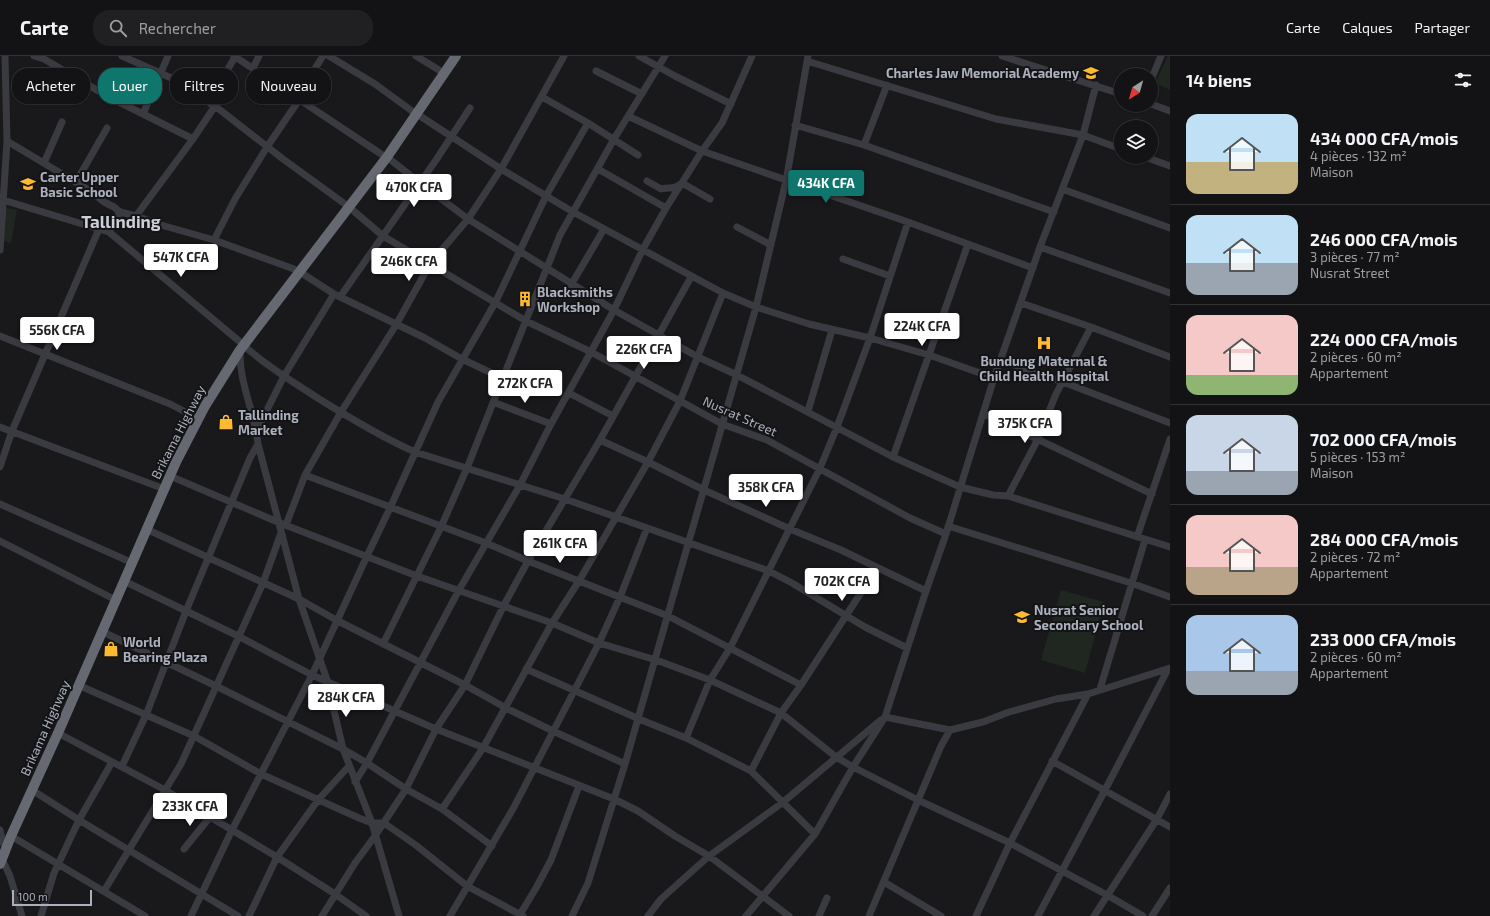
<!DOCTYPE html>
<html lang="fr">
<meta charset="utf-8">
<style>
body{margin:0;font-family:"Exo 2",sans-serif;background:#202022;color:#f1f3f6;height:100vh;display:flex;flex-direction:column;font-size:15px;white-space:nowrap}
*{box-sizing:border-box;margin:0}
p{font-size:13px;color:#9d9ea0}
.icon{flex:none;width:22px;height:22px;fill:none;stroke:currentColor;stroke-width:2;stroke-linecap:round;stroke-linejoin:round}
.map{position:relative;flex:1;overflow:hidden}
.sheet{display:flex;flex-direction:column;background:#131315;width:320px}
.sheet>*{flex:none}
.top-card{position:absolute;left:12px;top:12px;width:380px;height:36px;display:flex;gap:8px}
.needle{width:26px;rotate:217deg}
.fabs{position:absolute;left:1114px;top:12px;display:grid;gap:8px}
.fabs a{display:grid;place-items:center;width:44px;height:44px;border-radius:50%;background:#131315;box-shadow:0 1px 3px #0004,0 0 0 1px #323234;font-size:20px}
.scale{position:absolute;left:12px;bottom:10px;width:80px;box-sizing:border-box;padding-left:4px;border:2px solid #abb0bc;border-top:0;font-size:11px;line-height:14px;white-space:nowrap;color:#abb0bc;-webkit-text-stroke:3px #141417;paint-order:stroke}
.price{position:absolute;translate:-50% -34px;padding:0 9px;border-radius:4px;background:#fff;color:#222;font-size:13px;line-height:26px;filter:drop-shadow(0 1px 2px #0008)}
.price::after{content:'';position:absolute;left:50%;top:24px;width:12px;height:9px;margin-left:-6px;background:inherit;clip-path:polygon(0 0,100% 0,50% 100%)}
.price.current{background:#0f766e;color:#fff}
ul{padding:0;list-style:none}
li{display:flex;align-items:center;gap:12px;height:100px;padding:0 16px}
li+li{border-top:1px solid #323234}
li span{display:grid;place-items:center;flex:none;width:112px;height:80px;border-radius:12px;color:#555}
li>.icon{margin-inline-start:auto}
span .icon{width:48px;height:48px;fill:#fffc;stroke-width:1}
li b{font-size:17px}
h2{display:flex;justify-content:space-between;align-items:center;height:48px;padding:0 16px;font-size:17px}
.chip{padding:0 14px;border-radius:16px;background:#131315;box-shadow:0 1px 3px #0004,0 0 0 1px #323234;font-size:14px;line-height:36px}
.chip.current{background:#0f766e;color:#fff}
header{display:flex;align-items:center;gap:24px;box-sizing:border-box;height:56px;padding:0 20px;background:#131315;border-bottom:1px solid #323234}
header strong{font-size:19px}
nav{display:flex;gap:22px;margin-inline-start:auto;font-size:14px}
.search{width:280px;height:36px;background:#202022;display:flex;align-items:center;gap:10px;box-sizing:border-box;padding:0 14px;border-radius:16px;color:#9d9ea0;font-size:15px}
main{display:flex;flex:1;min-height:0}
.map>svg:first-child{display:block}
</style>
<header>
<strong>Carte</strong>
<div class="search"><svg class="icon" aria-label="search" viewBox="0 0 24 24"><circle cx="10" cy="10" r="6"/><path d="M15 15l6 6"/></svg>Rechercher</div>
<nav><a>Carte</a><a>Calques</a><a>Partager</a></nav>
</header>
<main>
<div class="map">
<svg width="1170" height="860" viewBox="0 0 1170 860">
<rect width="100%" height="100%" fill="#19191c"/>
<!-- green -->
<path fill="#1f2720" d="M1168 0H1170V34L1155 27Z
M3 151 17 154 11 187 2 184Z
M1061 534 1104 546 1085 617 1041 604Z"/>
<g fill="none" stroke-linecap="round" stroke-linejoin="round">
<!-- minor -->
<path stroke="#3a3b41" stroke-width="7" d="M34 0 44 3 107 40 193 83
M122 0 178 25 215 50 283 103 349 151 383 180 526 265 591 296 722 368 767 384 910 462 946 478
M234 0 381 98
M329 0 375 28 412 55
M416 0 439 14
M639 0 675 20 731 48
M1002 0 1121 38
M807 5 996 63 1083 79 1121 93
M253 12 259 0
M596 15 642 38
M1151 24 1161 0
M542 41 588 67 638 99
M211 48 222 23 235 1
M1151 48 1170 55
M143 58 168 0
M417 58 501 113 573 156 723 237 756 251 809 268 870 282 929 299 994 322
M628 60 702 95 908 166 1033 212
M795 69 864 89 1054 156
M7 85 92 136 104 146 114 151 120 156 136 160 161 169 214 184 294 213
M864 89 887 29
M387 101 420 127 468 163 614 254 698 301 737 319 893 401 960 431 993 439 1008 440
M1145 101 1170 110
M44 107 62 66
M598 113 666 152
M647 125 661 133C671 130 671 135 682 127L710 143
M76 126 107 72
M1062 133 1170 172
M0 143 109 176 239 285C262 307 290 324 316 341 348 361 381 381 415 396L565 443 769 515 792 527 865 571 907 592
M136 160 193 83 215 50
M737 171 771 189
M109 176 120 156
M214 184 235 143 267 91 299 44 311 19 323 0
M1040 191 1170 237
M0 194 7 85 5 0
M843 203 890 220
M300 216 334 238 425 282 462 303 502 322
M571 229 604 173
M340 241 436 104 470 52
M1021 247 1091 271 1170 301
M1091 271 1056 338 1038 383 1008 440 1170 491
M0 280 170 348 193 360
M240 295C239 327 255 357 258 388L299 543 327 624 343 693 372 767 399 860
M1000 304 1063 326 1170 367
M569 337 613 360
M493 346 551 368
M808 355 832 274
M983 357 1152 438
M0 371 159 431
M257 374 284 320 334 238
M600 384 648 406 704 434 790 473 841 494 926 535
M893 401 968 188
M0 411 12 375 99 173
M305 419 486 487 528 505 668 560 801 629
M170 420 280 467 417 520 552 567 599 587 656 604 710 624 781 657 836 701 853 711 918 744 1010 787 1107 839 1143 860
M0 448 126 504
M286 469 305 419 341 356 396 269 430 208 468 163 501 113 564 0
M948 470 1131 527 1170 541
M146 473 299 543 338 565 465 629 506 652 553 675 625 708
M1137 481 1170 383
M0 485 110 541
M124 525 238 580 312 619 436 673 614 743 638 755 675 780 709 800 789 860
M101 575 216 630 343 693 367 707 406 733 442 753 492 790
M383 588 441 471 467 412 560 179 614 83 665 0
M526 613 639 663 686 682 751 715 815 778
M78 629 194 680 261 718 359 762 372 767H384L417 790 467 830 523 860
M1100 633 1145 484
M885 661 950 674 983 666 1009 656 1056 643 1088 638 1170 612
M58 677 165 734 277 801 335 838 366 860
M686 682 710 624 730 592 820 412 837 371 870 282 908 166
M1052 705 1170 771
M122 710 146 659 186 555 250 402 258 388
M751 715 781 657 801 629 877 512
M355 726 367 707 459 534 520 429 551 368 614 254 643 193 666 152 702 95 722 67 752 0
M32 734 79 764 238 860
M442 753 483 692 552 567 579 525 648 406 680 345 723 237
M0 774 3 787
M11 780 145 860
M184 793 210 761
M2 803 10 820 22 860
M884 826 941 860
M104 835 181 708 263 527 281 477
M41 860 54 817 79 764 112 706
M191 860 232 774 312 619 367 500 390 452 438 346 495 247 546 140 588 67
M249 860 277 801 318 744 349 710
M322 860 355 807 375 780 406 733 436 673 465 629 504 549 528 505 600 384 691 221
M450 860 514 751 599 587 620 541 647 472
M519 860 536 832 551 804 579 730
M572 860 588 827 625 708 756 251 786 125 808 0
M648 860 661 843 709 800 782 747 881 664
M746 860 815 778 853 711 885 661 926 535 946 478 994 322 1040 191 1083 79 1096 29
M819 860 827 842
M869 860 941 690 950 674
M976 860 1010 787 1088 638
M1038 860 1105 734 1168 613
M1094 860 1157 763 1170 738
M1152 860 1170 832"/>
<!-- highway -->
<path stroke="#666972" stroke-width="10" d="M0 808 11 780 58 677 176 406 205 350 240 294 387 101 456 0"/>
</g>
<!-- icons -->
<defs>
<g id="school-bare" transform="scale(1.2)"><path d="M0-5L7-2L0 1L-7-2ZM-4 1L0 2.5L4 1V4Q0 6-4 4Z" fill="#fcba31" stroke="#141417" stroke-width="2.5" paint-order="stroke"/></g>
<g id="building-bare" transform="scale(1.2)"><path d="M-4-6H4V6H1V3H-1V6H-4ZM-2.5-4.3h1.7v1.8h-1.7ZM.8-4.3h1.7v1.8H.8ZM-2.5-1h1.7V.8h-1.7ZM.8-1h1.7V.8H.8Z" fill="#fcba31" stroke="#141417" stroke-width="2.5" paint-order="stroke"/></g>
<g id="hospital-bare" transform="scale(1.2)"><path d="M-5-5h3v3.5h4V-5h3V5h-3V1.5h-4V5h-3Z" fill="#fcba31" stroke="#141417" stroke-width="2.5" paint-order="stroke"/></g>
<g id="shop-bare" transform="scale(1.2)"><path d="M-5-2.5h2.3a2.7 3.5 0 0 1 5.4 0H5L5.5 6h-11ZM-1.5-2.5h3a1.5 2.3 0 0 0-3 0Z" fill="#fcba31" stroke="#141417" stroke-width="2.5" paint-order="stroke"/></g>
</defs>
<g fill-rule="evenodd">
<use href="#school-bare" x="1091" y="17"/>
<use href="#school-bare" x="28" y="128"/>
<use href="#building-bare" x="525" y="243"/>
<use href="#hospital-bare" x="1044" y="287"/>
<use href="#shop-bare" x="226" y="366"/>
<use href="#school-bare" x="1022" y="561"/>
<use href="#shop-bare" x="111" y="593"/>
</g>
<g text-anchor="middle" stroke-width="4" stroke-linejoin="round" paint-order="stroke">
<!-- poi labels -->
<g font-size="13" font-weight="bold" fill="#abb0bc" stroke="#141417" text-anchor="start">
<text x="1079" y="22" text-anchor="end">Charles Jaw Memorial Academy</text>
<text x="40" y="126">Carter Upper<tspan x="40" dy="15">Basic School</tspan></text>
<text x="537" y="241">Blacksmiths<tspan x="537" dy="15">Workshop</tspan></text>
<text x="1044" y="310" text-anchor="middle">Bundung Maternal &amp;<tspan x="1044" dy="15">Child Health Hospital</tspan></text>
<text x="238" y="364">Tallinding<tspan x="238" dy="15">Market</tspan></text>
<text x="1034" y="559">Nusrat Senior<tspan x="1034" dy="15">Secondary School</tspan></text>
<text x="123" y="591">World<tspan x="123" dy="15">Bearing Plaza</tspan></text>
</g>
<!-- street labels -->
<g font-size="13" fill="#abb0bc" stroke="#141417">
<text transform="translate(740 360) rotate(24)" y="5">Nusrat Street</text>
<text transform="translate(178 376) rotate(-63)" y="5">Brikama Highway</text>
<text transform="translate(45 672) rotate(-66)" y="5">Brikama Highway</text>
</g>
<!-- district labels -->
<g font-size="17" font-weight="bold" fill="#cccfd8" stroke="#141417">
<text x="121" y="172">Tallinding</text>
</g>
</g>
</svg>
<div class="fabs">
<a><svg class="needle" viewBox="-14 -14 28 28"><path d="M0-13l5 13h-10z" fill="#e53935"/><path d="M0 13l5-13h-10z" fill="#9d9ea0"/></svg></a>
<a><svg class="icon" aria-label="layers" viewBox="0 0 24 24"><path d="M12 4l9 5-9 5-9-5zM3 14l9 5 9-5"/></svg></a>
</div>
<div class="scale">100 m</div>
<b class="price current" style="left:826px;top:148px">434K CFA</b>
<b class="price" style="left:414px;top:152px">470K CFA</b>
<b class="price" style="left:181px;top:222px">547K CFA</b>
<b class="price" style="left:409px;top:226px">246K CFA</b>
<b class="price" style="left:922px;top:291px">224K CFA</b>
<b class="price" style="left:57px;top:295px">556K CFA</b>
<b class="price" style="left:644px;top:314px">226K CFA</b>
<b class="price" style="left:525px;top:348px">272K CFA</b>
<b class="price" style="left:1025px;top:388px">375K CFA</b>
<b class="price" style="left:766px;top:452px">358K CFA</b>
<b class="price" style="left:560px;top:508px">261K CFA</b>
<b class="price" style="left:842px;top:546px">702K CFA</b>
<b class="price" style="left:346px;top:662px">284K CFA</b>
<b class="price" style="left:190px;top:771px">233K CFA</b>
<div class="top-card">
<a class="chip">Acheter</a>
<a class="chip current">Louer</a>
<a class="chip">Filtres</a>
<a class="chip">Nouveau</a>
</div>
</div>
<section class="sheet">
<h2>14 biens<svg class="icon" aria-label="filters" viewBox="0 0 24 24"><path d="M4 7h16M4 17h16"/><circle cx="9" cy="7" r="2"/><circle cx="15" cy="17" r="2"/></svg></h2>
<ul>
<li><span style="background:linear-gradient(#bfe0f5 60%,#c2b280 0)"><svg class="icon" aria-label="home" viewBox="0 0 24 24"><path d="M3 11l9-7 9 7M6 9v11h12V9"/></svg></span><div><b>434 000 CFA/mois</b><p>4 pièces · 132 m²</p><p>Maison</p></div></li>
<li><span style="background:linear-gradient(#bfe0f5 60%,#9aa5b1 0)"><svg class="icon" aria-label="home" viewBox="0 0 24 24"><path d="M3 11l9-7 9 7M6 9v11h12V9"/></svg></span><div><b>246 000 CFA/mois</b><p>3 pièces · 77 m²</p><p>Nusrat Street</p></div></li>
<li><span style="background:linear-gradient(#f6c9c9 75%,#8fb573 0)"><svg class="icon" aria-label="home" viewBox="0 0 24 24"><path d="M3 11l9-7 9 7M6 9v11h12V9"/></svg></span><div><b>224 000 CFA/mois</b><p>2 pièces · 60 m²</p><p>Appartement</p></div></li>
<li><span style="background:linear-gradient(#c9d6e8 70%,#9aa5b1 0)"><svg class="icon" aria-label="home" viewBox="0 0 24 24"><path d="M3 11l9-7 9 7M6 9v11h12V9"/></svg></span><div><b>702 000 CFA/mois</b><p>5 pièces · 153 m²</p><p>Maison</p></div></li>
<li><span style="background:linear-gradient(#f6c9c9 65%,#b9a48a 0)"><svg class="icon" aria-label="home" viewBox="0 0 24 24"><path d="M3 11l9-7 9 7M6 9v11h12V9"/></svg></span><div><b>284 000 CFA/mois</b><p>2 pièces · 72 m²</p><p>Appartement</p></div></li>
<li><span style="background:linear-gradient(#a9c7e8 70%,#9aa5b1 0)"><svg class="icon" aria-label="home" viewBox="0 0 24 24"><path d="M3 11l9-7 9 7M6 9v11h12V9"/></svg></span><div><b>233 000 CFA/mois</b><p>2 pièces · 60 m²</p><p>Appartement</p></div></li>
</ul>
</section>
</main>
